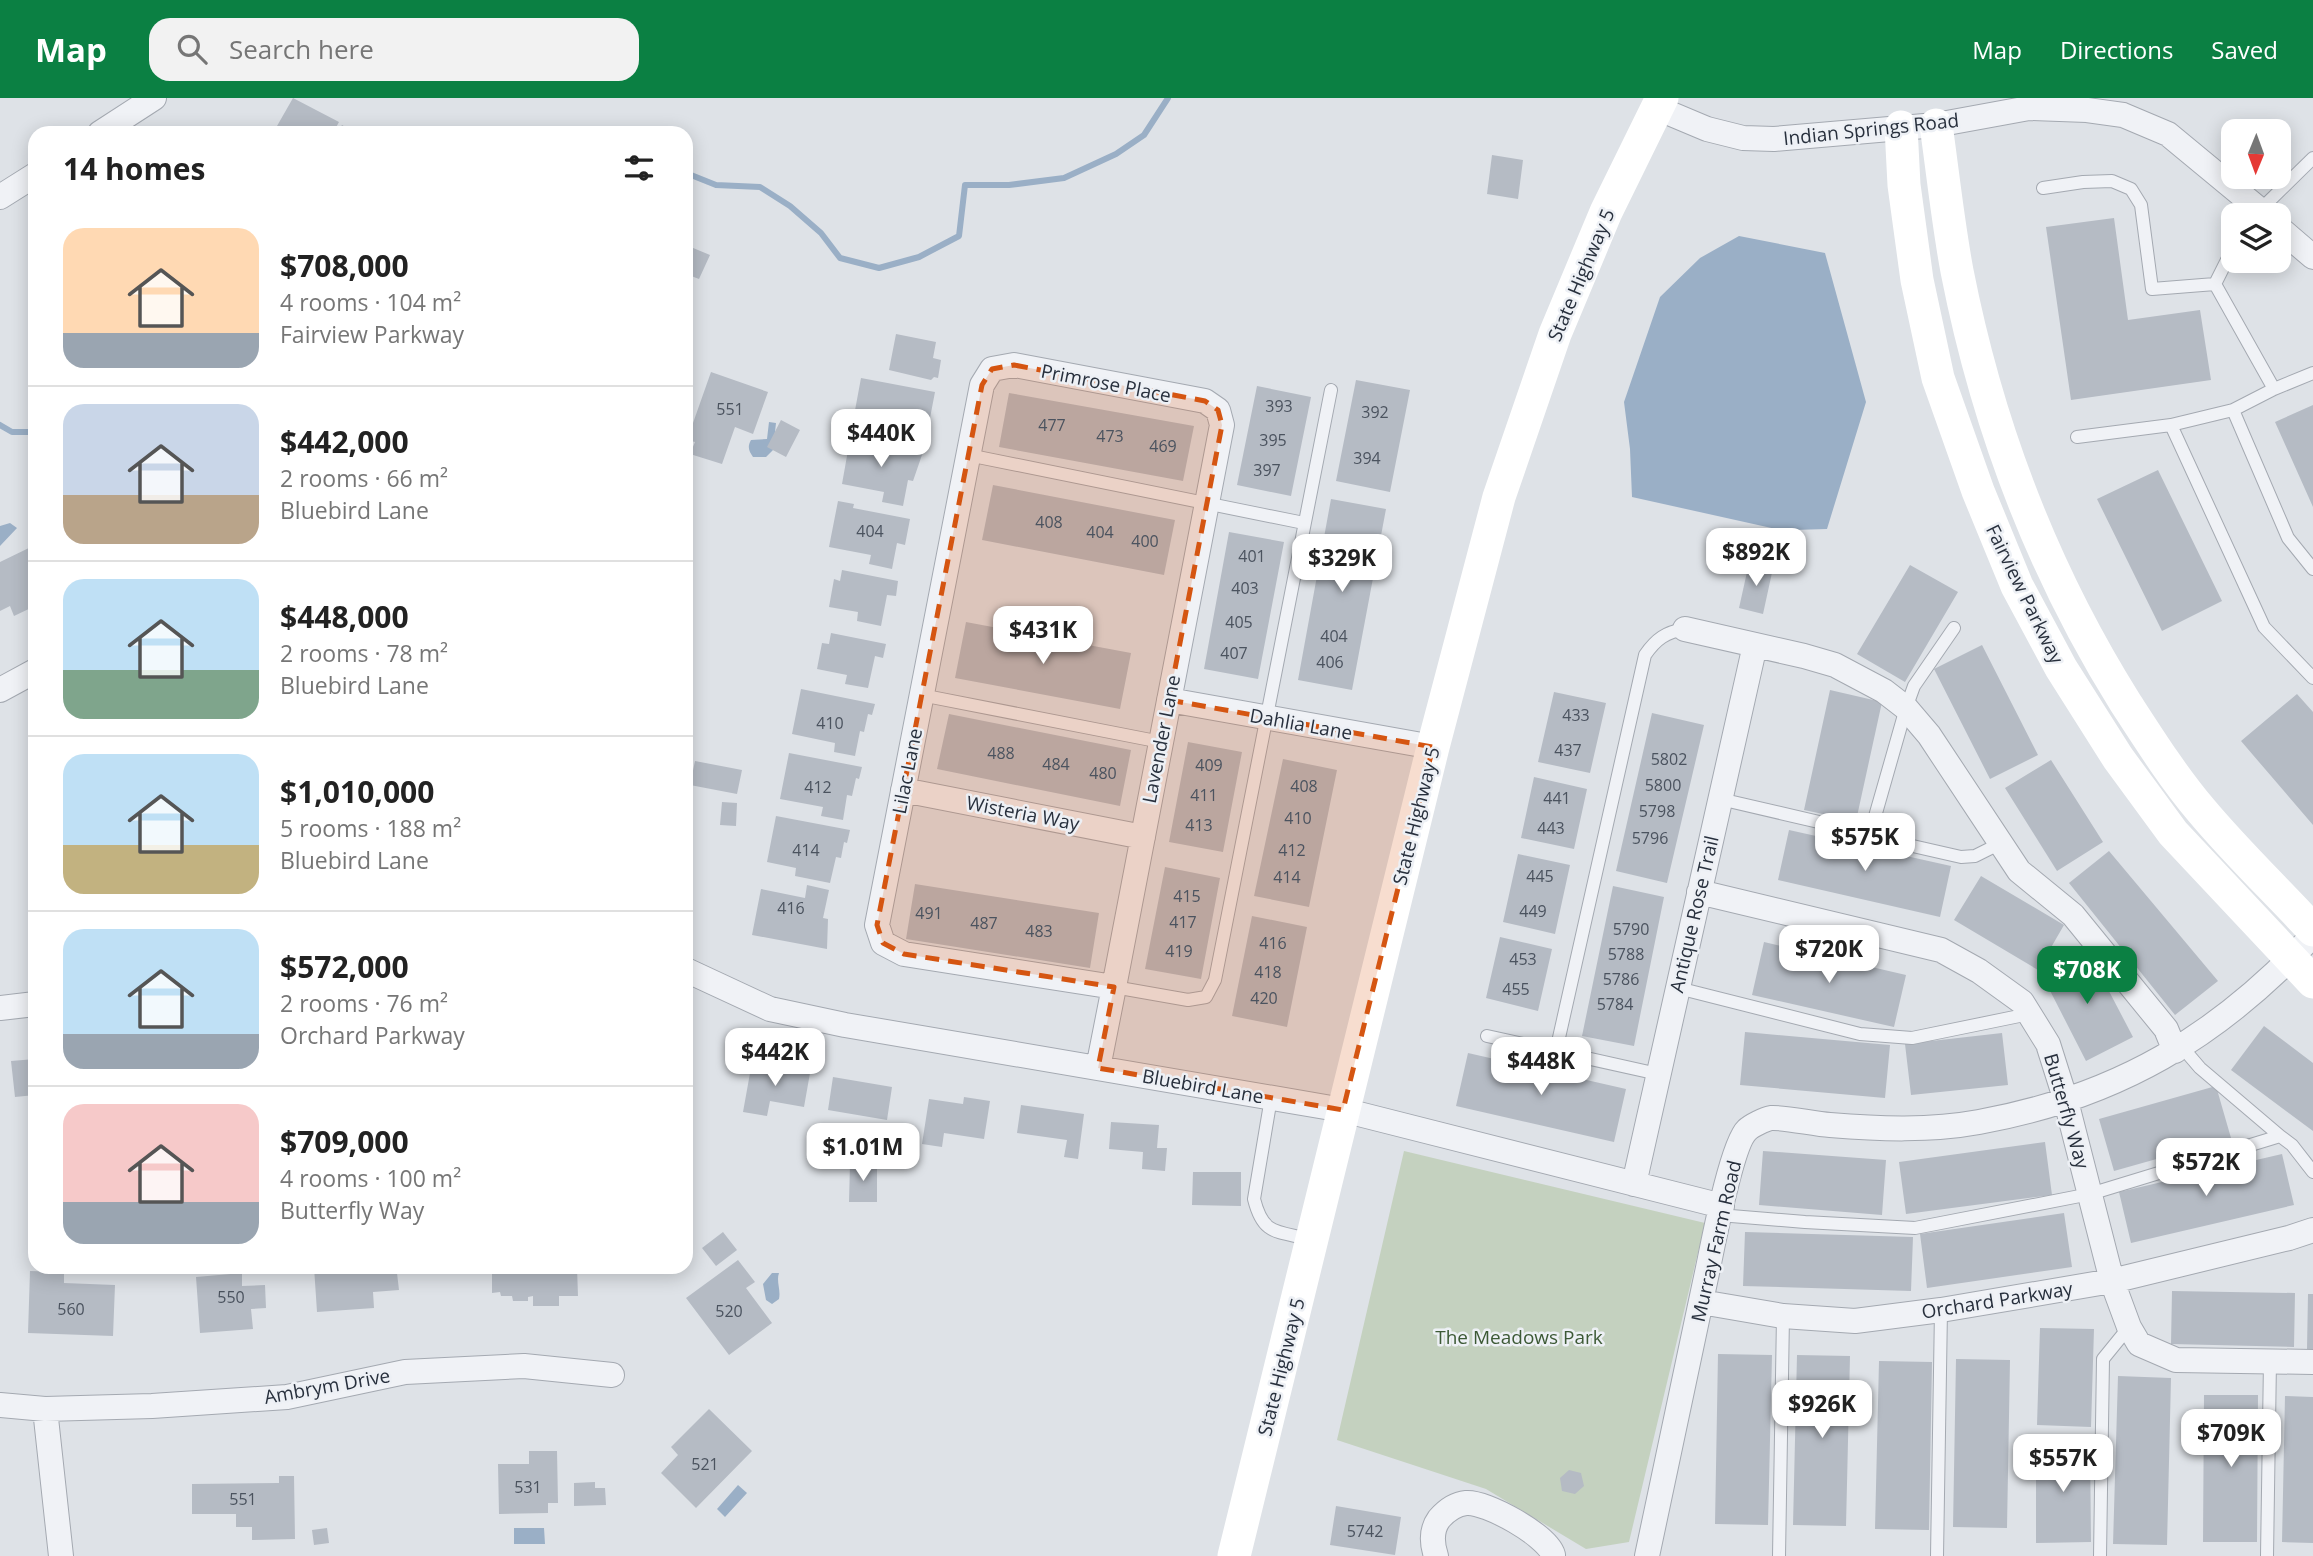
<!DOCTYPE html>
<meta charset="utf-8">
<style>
body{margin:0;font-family:"Open Sans",sans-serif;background:#f2f2f2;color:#222;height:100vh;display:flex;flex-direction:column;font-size:26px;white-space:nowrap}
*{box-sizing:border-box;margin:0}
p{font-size:23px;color:#767676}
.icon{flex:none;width:38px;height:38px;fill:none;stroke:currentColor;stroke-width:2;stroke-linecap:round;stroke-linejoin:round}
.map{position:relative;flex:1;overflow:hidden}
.drawer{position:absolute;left:28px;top:28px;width:665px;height:1148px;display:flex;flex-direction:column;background:#fff;border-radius:21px;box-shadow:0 4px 18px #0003}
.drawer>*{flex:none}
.needle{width:46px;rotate:181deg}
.buttons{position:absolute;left:2221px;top:21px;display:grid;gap:14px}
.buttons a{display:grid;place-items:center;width:70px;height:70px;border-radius:14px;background:#fff;box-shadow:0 4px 18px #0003;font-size:35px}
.price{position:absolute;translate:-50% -60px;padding:0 16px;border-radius:14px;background:#fff;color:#222;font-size:23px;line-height:46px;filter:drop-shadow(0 2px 4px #0008)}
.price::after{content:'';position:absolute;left:50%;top:42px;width:21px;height:16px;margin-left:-10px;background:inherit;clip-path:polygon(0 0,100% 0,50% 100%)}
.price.current{background:#0b8043;color:#fff}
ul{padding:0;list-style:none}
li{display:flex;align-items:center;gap:21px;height:175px;padding:0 35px}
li+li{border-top:2px solid #e0e0e0}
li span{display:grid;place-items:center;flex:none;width:196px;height:140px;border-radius:21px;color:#555}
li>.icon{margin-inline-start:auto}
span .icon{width:84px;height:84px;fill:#fffc;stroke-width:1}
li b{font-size:30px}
h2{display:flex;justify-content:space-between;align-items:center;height:84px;padding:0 35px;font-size:30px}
header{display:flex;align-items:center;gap:42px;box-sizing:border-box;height:98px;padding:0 35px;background:#0b8043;color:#fff}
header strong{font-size:33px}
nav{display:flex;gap:38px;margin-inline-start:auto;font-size:24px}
.search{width:490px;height:63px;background:#f2f2f2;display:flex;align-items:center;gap:18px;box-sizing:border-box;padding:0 24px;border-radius:21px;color:#767676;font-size:26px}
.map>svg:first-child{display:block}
</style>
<header>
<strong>Map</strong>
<div class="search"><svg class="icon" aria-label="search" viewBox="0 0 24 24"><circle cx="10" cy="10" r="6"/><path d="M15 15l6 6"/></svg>Search here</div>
<nav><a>Map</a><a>Directions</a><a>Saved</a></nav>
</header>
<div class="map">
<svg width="2313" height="1458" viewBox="0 0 2313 1458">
<rect width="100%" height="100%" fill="#dee2e7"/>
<!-- green -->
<path fill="#c4d1bf" d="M1404 1053 1705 1125 1629 1444 1586 1451 1486 1391 1337 1342Z"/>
<!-- water -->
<path fill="#9aafc6" d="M1739 138 1825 155 1866 304 1827 431 1793 432 1782 443 1776 431 1632 399 1630 351 1624 304 1660 199 1700 160Z
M769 324 776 325 773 352 766 359H753C749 353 747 349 751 342L767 341Z
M10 425 17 430 0 448V428Z
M772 1175H779C776 1183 781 1192 779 1201L772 1206 766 1202 763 1186Z
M738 1387 747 1395 725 1419 717 1411Z
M514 1430H544L545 1446H514Z"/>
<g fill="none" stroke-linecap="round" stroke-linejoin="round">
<!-- stream -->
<path stroke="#9aafc6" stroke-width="6" d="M686 75 716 87 760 89 790 108 821 135 840 160 879 170 919 159 959 138 965 87H1009L1064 80 1116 56 1144 37 1168 0
M0 327 12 334H35"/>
</g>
<!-- building -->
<path fill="#b5bbc4" d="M293 0 339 24 333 35H273Z
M342 27 355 35H337Z
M1492 57 1523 62 1518 101 1487 96Z
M2114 120 2128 222 2200 212 2211 282 2071 302 2046 129Z
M686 147 710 157 699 181 686 176Z
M896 236 936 244 933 260 941 262 938 280 934 279 931 282 889 272Z
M711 274 768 294 753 336 735 329 722 366 690 356 695 344 687 342Z
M861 280 935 294 930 320 921 318 916 344 893 339 895 331 853 323Z
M1356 282 1410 292 1390 394 1336 383Z
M1257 288 1311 299 1291 398 1237 387Z
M1009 295 1194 328 1183 383 999 349Z
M2313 307V409L2275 324Z
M781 322 800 332 786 359 767 349Z
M850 341 923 354 913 383 908 382 903 408 882 404 884 394 842 386Z
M2158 372 2222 503 2162 533 2097 401Z
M993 387 1175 422 1164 477 982 442Z
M1331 401 1386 411 1352 592 1298 582Z
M838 403 854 406 853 410 910 421 905 447 897 445 892 471 869 466 871 457 829 449Z
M1229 434 1284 444 1258 581 1204 571Z
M35 447V508L14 518 10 508 0 513V464Z
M1749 465 1773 470 1763 516 1739 510Z
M1910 467 1958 494 1905 584 1857 556Z
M842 472 898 483 896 498 887 497 881 528 857 523 858 514 829 509 834 481 840 483Z
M966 524 1131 555 1120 611 955 580Z
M831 535 886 546 883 560 875 558 868 590 845 586 847 577 817 571 822 545 829 546Z
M1982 547 2038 657 1990 681 1934 571Z
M801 591 875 606 872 617 868 616 864 634 860 633 855 658 834 654 835 645 792 636Z
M1830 592 1882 604 1856 723 1804 712Z
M1554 594 1606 605 1590 675 1538 664Z
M2297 596 2313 614V727L2241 643Z
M1652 615 1704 627 1667 785 1616 773Z
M949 616 1131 652 1120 708 937 671Z
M1188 644 1242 654 1223 754 1169 744Z
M789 655 862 669 859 681 856 680 852 698 847 697 843 722 821 718 823 709 780 701Z
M1283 661 1337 672 1309 809 1254 798Z
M2051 662 2103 744 2057 773 2005 690Z
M695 663 742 672 737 696 690 687Z
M1534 679 1587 691 1574 751 1521 740Z
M722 704 737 705 736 728 720 727Z
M776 718 850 732 847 745 844 744 841 760 836 759 830 785 795 778 796 770 767 764Z
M1789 732 1951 768 1940 819 1778 782Z
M2109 753 2218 883 2175 917 2069 785Z
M1518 756 1570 767 1555 836 1503 824Z
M686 760 691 761 688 791H686Z
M1165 769 1220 780 1201 881 1145 871Z
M1981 778 2064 827 2038 872 1954 822Z
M915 786 1099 815 1090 870 906 841Z
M807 787 829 792 823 820 828 821 827 851 752 837 761 791 805 800Z
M1613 788 1664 799 1634 948 1582 938Z
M1252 818 1307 829 1287 929 1232 918Z
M1500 839 1552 851 1538 913 1486 900Z
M1764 844 1906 877 1894 929 1752 897Z
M2088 853 2133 939 2086 963 2042 877Z
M2264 928 2313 965V1033L2231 972Z
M1745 934 1890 947 1885 1000 1740 987Z
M2002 935 2008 987 1911 997 1905 946Z
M1468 955 1626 991 1614 1044 1456 1008Z
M35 961V997L15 999 11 963Z
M752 964 810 975 804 1009 770 1003 767 1018 743 1014Z
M833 979 892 989 887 1022 828 1012Z
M2216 988 2231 1040 2114 1073 2099 1021Z
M964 999 990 1003 984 1041 944 1035 942 1049 922 1046 929 1001 963 1006Z
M1021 1007 1084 1016 1078 1061 1064 1059 1067 1042 1017 1035Z
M1111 1024 1159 1027 1157 1050H1167L1165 1073 1142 1071 1143 1054 1109 1051Z
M2045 1044 2052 1097 1906 1116 1899 1064Z
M1763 1053 1886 1062 1882 1117 1759 1107Z
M2282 1056 2294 1107 2131 1145 2119 1094Z
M850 1066 877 1067V1104H849Z
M1193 1074H1241V1108L1192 1107Z
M2064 1115 2072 1169 1927 1190 1920 1136Z
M723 1134 737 1152 716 1168 702 1150Z
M1745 1134 1913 1139 1911 1193 1743 1188Z
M738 1162 755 1184 746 1190 772 1225 729 1257 686 1200Z
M314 1169H410L411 1174 397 1175 399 1192 373 1194 374 1210 317 1214Z
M500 1169H577L578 1198H559V1208H533V1198L528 1199V1203H513L512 1198H501L500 1194 492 1195V1174L500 1173Z
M30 1173 64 1174V1185L115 1187 113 1238 28 1235Z
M242 1175V1188L265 1187 266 1210 251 1211 253 1231 200 1235 196 1179Z
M2172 1193 2295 1195 2294 1249 2171 1246Z
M2308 1196H2313V1251H2307Z
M2040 1230 2094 1231 2091 1329 2037 1327Z
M1718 1256 1772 1257 1768 1427 1715 1426Z
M1797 1257 1850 1258 1846 1428 1793 1427Z
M1956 1261 2010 1262 2007 1430 1953 1429Z
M1879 1263 1932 1264 1929 1432 1875 1431Z
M2118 1278 2171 1280 2167 1447 2113 1446Z
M2204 1297H2258L2257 1444H2203Z
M2285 1298 2313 1299V1445L2282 1444Z
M709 1311 752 1353 696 1410 661 1375 678 1357 671 1349Z
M2090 1347 2091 1444 2036 1445V1348Z
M529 1353H557L558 1405H548V1415L499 1416 498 1366H529Z
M1569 1372 1581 1375 1584 1388 1575 1396 1562 1393 1560 1380Z
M279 1378H294L295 1441 252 1442V1429H236V1416H192V1386L279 1385Z
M595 1384V1390H605L606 1407 574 1408V1385Z
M1336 1408 1401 1419 1395 1457 1330 1447Z
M327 1430 329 1445 314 1447 312 1432Z"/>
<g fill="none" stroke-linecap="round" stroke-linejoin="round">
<!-- lane casing -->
<g stroke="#a4a9b1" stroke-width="14">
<path id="lane" d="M2043 90 2083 84 2112 83 2131 91 2141 107 2152 191 2215 186
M2258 114 2313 60
M2233 150 2215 186 2274 291 2313 275
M2274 291 2233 312 2171 327 2264 529 2313 580
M2233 312 2288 440 2313 471
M2077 339 2171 327
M968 357 1304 425
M1954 530 1914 588 1906 610 1874 722 1876 733 1882 741 1961 759 1975 758 2001 745
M921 597 1161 644
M1720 701 1879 738
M1114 889 1188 902 1206 899 1215 882 1331 292
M1678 890 1860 936 1912 940 2029 916
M1487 938 1658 976
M2182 949 2200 970 2280 1038
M1556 953 1645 557C1656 541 1666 534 1685 531
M1271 1000 1254 1101C1263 1137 1276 1133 1309 1141
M1719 1117 1805 1124 1915 1130 2090 1096 2280 1038 2292 1047 2313 1074
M1779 1458 1783 1218
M1937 1458 1941 1212
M2100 1458 2103 1261 2129 1229
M2267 1458 2270 1263"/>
</g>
<!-- street casing -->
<g stroke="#a4a9b1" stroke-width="26">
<path id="street" d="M1657 10 1707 31 1743 40 1774 41 1936 27 2029 10 2087 12 2123 17 2168 36 2266 117
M100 35 154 0
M0 99 35 77
M2278 129 2313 159
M1685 531 1804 558 1835 567 1884 593 1906 610 1929 637 2019 773 2073 817 2166 931 2175 953
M0 592 35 573
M1169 602 1433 649
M903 692 1143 739
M1699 794 1941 852 1979 873 2022 904 2048 946 2066 1003 2112 1183 2129 1229 2139 1246 2176 1262 2313 1264
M686 872 770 911 845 927 1343 1012 1722 1108
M0 910 35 906
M1098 970 1114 889 1222 327 1218 312 1205 303 1014 267 992 271 982 287 877 827 883 845 904 856 1114 889
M1634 1086 1755 547
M1701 1204 1783 1218 1855 1223 1941 1212 2112 1183 2289 1140 2313 1132
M0 1307 45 1311 152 1308 287 1299 405 1274 524 1268 612 1277
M45 1311 61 1458
M1436 1458C1432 1446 1431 1432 1439 1421 1446 1413 1455 1406 1466 1405 1486 1403 1548 1438 1553 1457
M1647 1458C1667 1362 1688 1266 1708 1170 1713 1146 1732 1046 1747 1032 1751 1028 1765 1021 1771 1020 1784 1019 1814 1026 1830 1027 1879 1031 1930 1033 1979 1024 2117 999 2218 939 2313 837"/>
</g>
<!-- lane -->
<use href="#lane" stroke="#f0f2f6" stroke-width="12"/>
<!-- street -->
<use href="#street" stroke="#f0f2f6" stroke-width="24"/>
<!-- secondary -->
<path stroke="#fff" stroke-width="33" d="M1936 27C1943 76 1948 125 1957 173 1987 326 2043 473 2125 604 2149 641 2173 679 2201 712 2236 754 2276 792 2313 832
M1901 29 1904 87 1917 182 1938 280 1978 393 2017 488 2061 570 2118 660 2173 735 2313 884
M1234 1458 1433 649 1499 399 1555 236 1606 114 1662 0"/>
</g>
<!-- marked area -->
<path fill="#d55511" fill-opacity="0.2" stroke="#d55511" stroke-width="5" stroke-dasharray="14 9" stroke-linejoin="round" d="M1014 267 1205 303 1218 312 1222 327 1169 602 1433 649 1343 1012 1098 970 1114 889 904 856 883 845 877 827 982 287 992 271Z"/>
<g text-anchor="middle" stroke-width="5" stroke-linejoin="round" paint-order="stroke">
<!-- number labels -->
<g font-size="16" fill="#4b535f">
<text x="1279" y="314">393</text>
<text x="730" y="317">551</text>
<text x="1375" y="320">392</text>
<text x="1052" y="333">477</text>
<text x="1110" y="344">473</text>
<text x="1273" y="348">395</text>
<text x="1163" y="354">469</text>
<text x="1367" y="366">394</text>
<text x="1267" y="378">397</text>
<text x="1049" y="430">408</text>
<text x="870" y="439">404</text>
<text x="1100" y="440">404</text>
<text x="1145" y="449">400</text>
<text x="1252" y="464">401</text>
<text x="1245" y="496">403</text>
<text x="1239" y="530">405</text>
<text x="1334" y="544">404</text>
<text x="1234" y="561">407</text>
<text x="1330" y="570">406</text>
<text x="1576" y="623">433</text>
<text x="830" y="631">410</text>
<text x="1568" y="658">437</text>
<text x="1001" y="661">488</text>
<text x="1669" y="667">5802</text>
<text x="1056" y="672">484</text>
<text x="1209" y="673">409</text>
<text x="1103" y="681">480</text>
<text x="1663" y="693">5800</text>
<text x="1304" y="694">408</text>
<text x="818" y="695">412</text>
<text x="1204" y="703">411</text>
<text x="1557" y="706">441</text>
<text x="1657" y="719">5798</text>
<text x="1298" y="726">410</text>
<text x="1199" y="733">413</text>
<text x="1551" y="736">443</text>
<text x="1650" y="746">5796</text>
<text x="806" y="758">414</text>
<text x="1292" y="758">412</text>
<text x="1540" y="784">445</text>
<text x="1287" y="785">414</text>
<text x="1187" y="804">415</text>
<text x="791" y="816">416</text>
<text x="1533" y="819">449</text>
<text x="929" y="821">491</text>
<text x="1183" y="830">417</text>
<text x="984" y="831">487</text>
<text x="1631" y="837">5790</text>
<text x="1039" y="839">483</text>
<text x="1273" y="851">416</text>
<text x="1179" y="859">419</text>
<text x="1626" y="862">5788</text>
<text x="1523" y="867">453</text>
<text x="1268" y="880">418</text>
<text x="1621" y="887">5786</text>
<text x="1516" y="897">455</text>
<text x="1264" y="906">420</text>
<text x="1615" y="912">5784</text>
<text x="231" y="1205">550</text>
<text x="71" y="1217">560</text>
<text x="729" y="1219">520</text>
<text x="705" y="1372">521</text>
<text x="528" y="1395">531</text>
<text x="243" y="1407">551</text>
<text x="1365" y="1439">5742</text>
</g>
<!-- street labels -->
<g font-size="19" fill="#28303d" stroke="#edf0f5">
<text transform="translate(1871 31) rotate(-6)" y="7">Indian Springs Road</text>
<text transform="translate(1581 177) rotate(-67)" y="7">State Highway 5</text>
<text transform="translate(1106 285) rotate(11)" y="7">Primrose Place</text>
<text transform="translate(2025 496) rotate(64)" y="7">Fairview Parkway</text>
<text transform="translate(1301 626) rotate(10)" y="7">Dahlia Lane</text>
<text transform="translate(1161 641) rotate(-79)" y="7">Lavender Lane</text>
<text transform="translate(907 673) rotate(-79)" y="7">Lilac Lane</text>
<text transform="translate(1023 715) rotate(11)" y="7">Wisteria Way</text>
<text transform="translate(1416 718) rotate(-76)" y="7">State Highway 5</text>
<text transform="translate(1694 816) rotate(-77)" y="7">Antique Rose Trail</text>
<text transform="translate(1203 988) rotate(10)" y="7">Bluebird Lane</text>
<text transform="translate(2067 1013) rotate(74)" y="7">Butterfly Way</text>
<text transform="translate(1716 1143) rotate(-77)" y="7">Murray Farm Road</text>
<text transform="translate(1997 1202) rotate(-9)" y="7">Orchard Parkway</text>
<text transform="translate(1281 1269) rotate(-76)" y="7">State Highway 5</text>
<text transform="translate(327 1288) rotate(-10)" y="7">Ambrym Drive</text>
</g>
<!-- park labels -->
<g font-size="19" fill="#3c5935" stroke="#edf0f5">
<text x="1519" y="1246">The Meadows Park</text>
</g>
</g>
</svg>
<div class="buttons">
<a><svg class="needle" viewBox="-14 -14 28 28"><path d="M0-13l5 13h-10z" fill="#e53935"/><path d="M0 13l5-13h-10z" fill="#767676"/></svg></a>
<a><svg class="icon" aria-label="layers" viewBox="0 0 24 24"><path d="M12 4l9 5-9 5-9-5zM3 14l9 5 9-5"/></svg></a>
</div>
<b class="price" style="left:881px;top:371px">$440K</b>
<b class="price" style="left:1756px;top:490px">$892K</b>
<b class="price" style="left:1342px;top:496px">$329K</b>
<b class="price" style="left:1043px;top:568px">$431K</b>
<b class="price" style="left:1865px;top:775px">$575K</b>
<b class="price" style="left:1829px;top:887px">$720K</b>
<b class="price current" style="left:2087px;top:908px">$708K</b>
<b class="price" style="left:775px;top:990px">$442K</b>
<b class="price" style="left:1541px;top:999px">$448K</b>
<b class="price" style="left:863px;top:1085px">$1.01M</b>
<b class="price" style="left:2206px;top:1100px">$572K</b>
<b class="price" style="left:1822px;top:1342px">$926K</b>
<b class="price" style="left:2231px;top:1371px">$709K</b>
<b class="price" style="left:2063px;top:1396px">$557K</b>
<section class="drawer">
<h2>14 homes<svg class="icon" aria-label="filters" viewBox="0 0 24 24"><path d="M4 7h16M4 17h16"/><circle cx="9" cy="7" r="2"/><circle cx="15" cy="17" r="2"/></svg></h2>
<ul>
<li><span style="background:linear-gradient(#ffd9b3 75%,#9aa5b1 0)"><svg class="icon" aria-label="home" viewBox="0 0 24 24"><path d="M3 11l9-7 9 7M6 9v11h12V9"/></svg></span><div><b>$708,000</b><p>4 rooms · 104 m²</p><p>Fairview Parkway</p></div></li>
<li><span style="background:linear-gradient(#c9d6e8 65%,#b9a48a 0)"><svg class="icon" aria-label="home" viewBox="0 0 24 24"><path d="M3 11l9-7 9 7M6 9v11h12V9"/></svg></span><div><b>$442,000</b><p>2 rooms · 66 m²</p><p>Bluebird Lane</p></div></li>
<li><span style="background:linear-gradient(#bfe0f5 65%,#7fa58c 0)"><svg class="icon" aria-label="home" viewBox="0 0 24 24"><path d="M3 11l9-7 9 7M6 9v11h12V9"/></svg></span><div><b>$448,000</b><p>2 rooms · 78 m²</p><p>Bluebird Lane</p></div></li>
<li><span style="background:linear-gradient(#bfe0f5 65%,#c2b280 0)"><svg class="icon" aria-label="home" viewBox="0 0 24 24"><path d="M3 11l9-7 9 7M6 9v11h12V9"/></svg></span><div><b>$1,010,000</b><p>5 rooms · 188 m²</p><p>Bluebird Lane</p></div></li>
<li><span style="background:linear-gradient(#bfe0f5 75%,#9aa5b1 0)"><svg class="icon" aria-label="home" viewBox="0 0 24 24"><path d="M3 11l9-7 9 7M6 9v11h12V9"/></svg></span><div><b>$572,000</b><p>2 rooms · 76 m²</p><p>Orchard Parkway</p></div></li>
<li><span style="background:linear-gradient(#f6c9c9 70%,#9aa5b1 0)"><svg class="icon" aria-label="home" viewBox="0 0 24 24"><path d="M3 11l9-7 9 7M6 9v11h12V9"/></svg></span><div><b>$709,000</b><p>4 rooms · 100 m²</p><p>Butterfly Way</p></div></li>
</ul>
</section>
</div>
